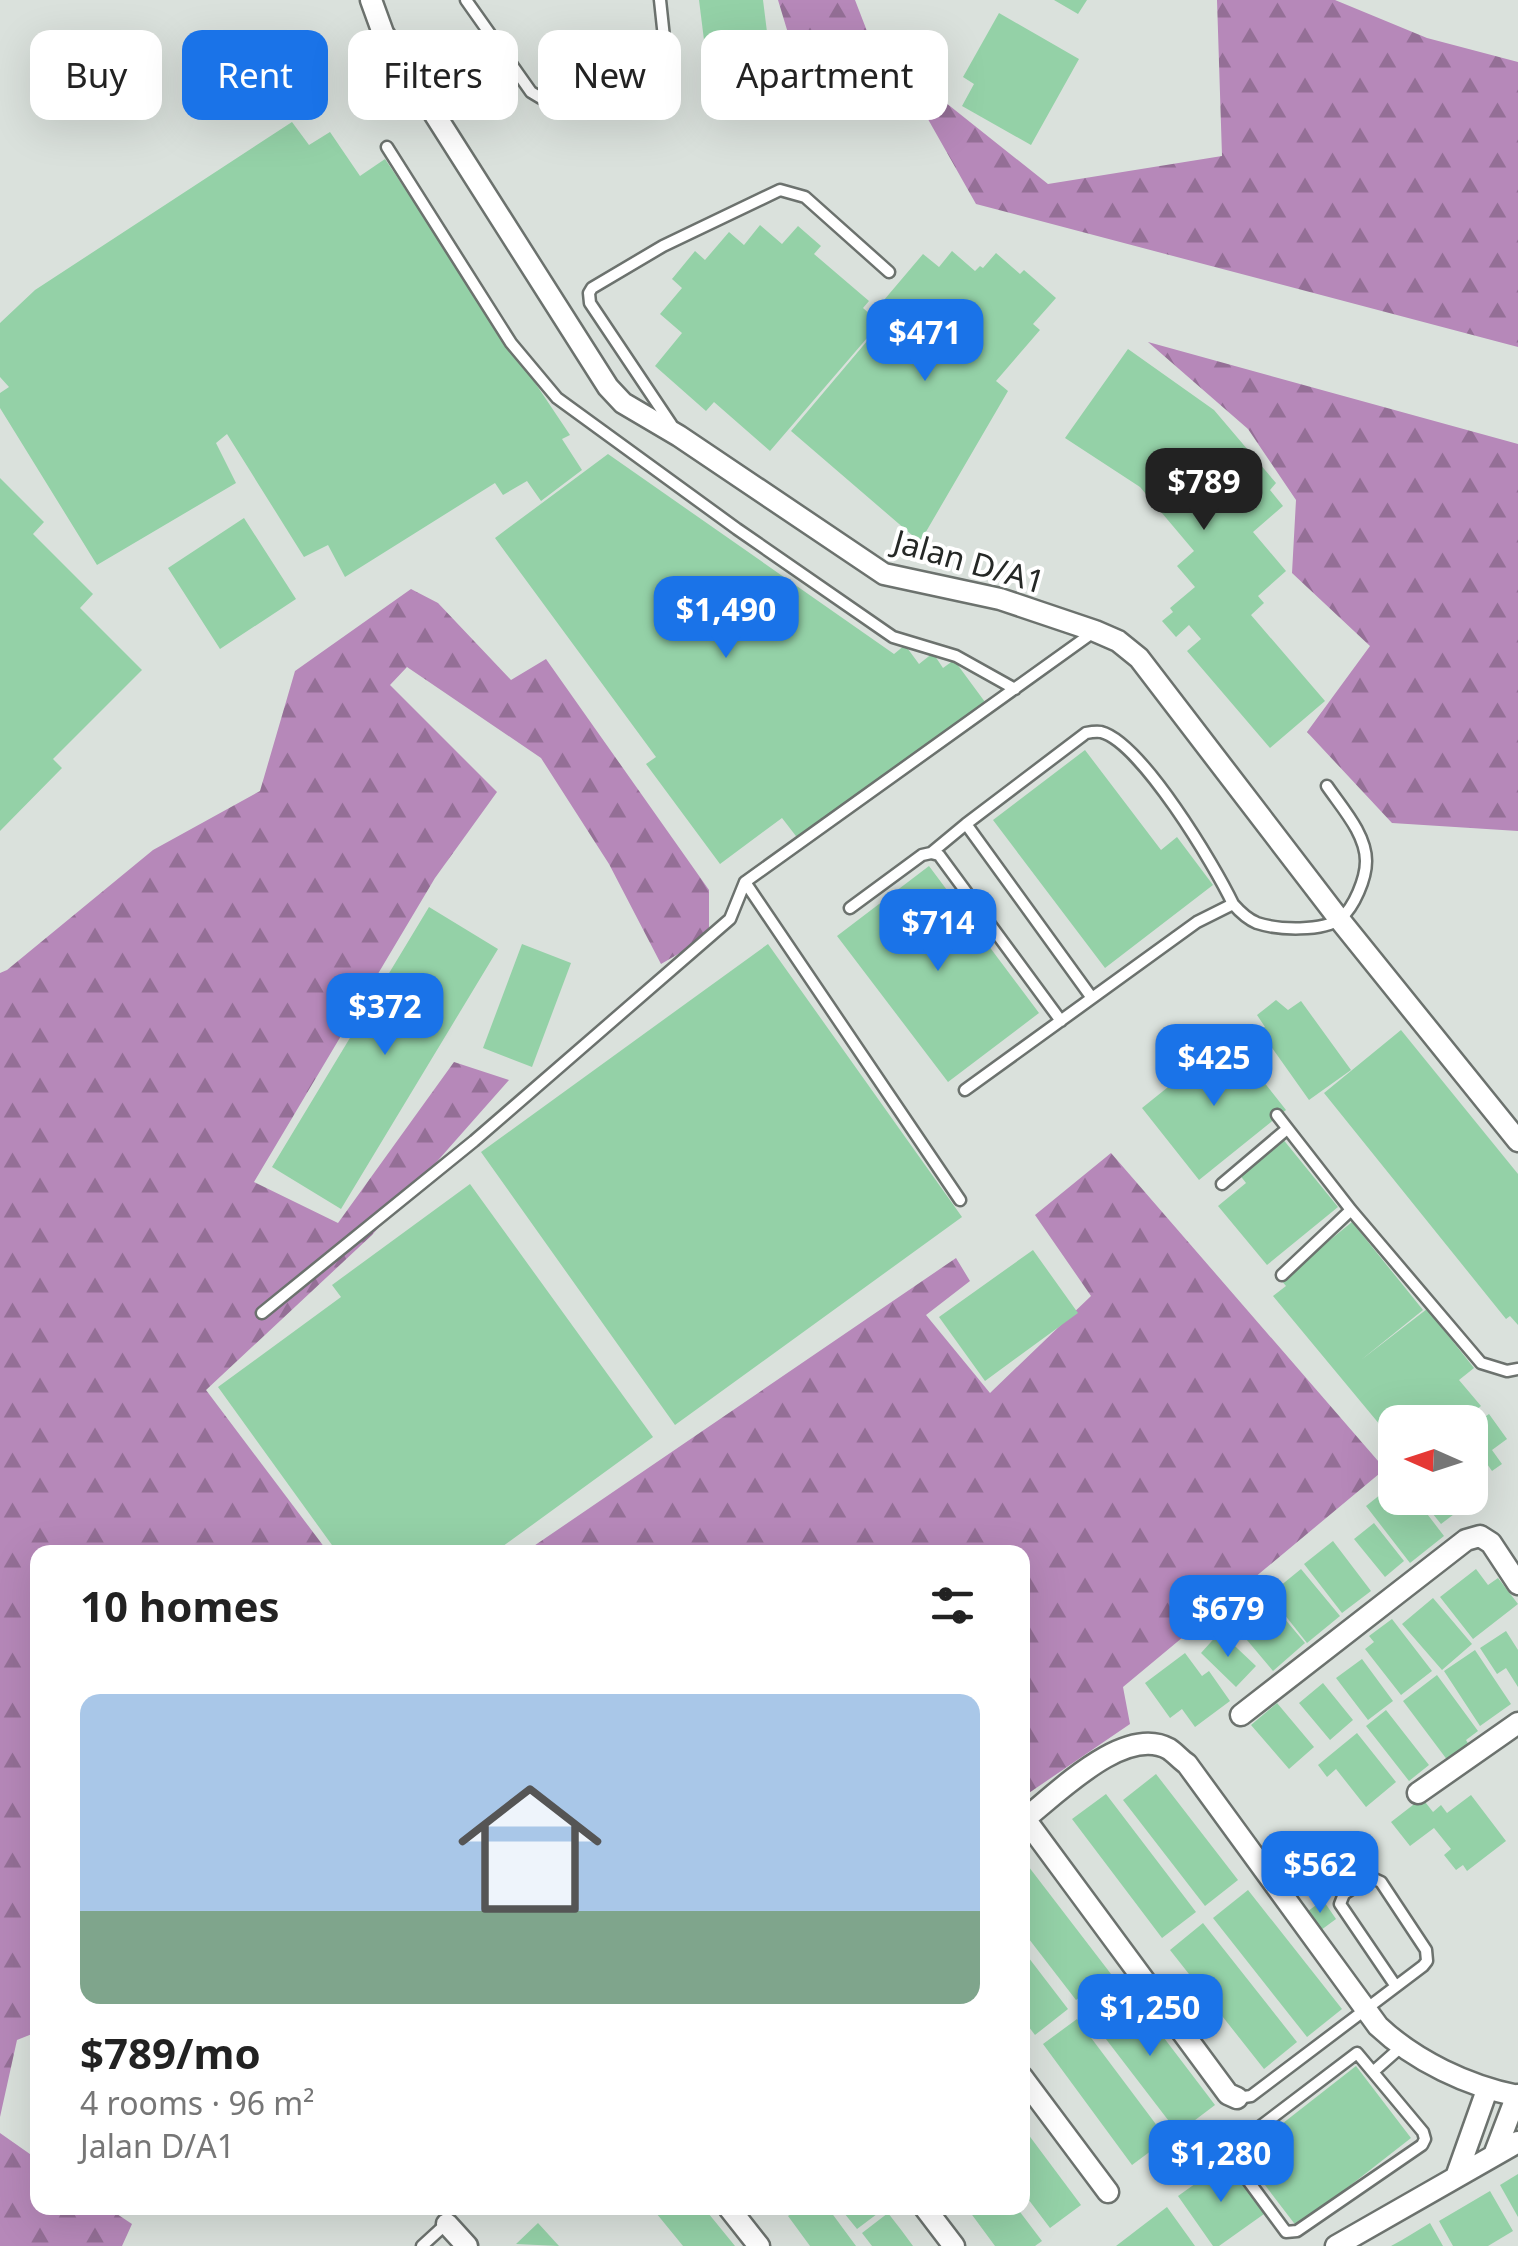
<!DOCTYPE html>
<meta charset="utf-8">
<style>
body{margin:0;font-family:"Noto Sans",sans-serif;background:#f6f6f6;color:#222;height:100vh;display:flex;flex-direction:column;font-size:38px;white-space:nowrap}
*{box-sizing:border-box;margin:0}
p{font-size:32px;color:#767676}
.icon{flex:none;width:55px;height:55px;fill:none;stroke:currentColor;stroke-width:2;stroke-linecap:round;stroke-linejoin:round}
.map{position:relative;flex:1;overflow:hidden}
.side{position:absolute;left:30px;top:1545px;width:1000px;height:670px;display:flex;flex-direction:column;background:#fff;border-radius:20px;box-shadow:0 10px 40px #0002}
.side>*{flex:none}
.guide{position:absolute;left:30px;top:30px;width:1000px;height:90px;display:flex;gap:20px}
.needle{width:65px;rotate:273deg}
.buttons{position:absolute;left:1378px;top:1405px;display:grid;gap:20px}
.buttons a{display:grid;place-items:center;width:110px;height:110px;border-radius:20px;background:#fff;box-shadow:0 10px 40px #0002;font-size:50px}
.price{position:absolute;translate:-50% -85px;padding:0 22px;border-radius:20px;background:#1a73e8;color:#fff;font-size:32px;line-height:65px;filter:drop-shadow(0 2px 5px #0008)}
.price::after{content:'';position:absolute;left:50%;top:60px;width:30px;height:22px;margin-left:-15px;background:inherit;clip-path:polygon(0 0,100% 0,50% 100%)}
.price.on{background:#222;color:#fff}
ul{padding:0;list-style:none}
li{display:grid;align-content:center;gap:20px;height:530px;padding:0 50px}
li+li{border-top:2px solid #e0e0e0}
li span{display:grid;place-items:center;height:310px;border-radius:20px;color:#555}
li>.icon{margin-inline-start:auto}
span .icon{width:180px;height:180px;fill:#fffc;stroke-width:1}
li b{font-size:42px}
h2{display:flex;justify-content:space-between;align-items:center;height:120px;padding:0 50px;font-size:42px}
.pill{padding:0 35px;border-radius:20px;background:#fff;box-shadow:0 10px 40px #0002;font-size:35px;line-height:90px}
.pill.on{background:#1a73e8;color:#fff}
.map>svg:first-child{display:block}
</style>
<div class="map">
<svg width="1518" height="2246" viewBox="0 0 1518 2246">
<defs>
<pattern id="forest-firs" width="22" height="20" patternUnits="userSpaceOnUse" patternTransform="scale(2.5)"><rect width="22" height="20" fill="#b688b9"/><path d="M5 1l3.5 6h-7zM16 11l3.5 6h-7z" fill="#946f96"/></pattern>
</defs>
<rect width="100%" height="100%" fill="#dae1dc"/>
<!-- forest -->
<path fill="url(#forest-firs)" d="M778 0H855L872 44 1048 184 1222 156 1217 0H1335L1427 38 1518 62V347L976 204 916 98 807 96Z
M1148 342 1518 444V831L1392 823 1307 732 1370 646 1292 573 1296 500 1248 429Z
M411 589 438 603 511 680 546 659 709 890V936L661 964 609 864 541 758 407 667 390 685 497 792 435 878 254 1182 338 1223 454 1062 509 1080 372 1235 206 1390 328 1552H38L37 2032 17 2040 0 2117V973L7 970 153 850 260 791 295 671Z
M1111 1153 1385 1469 1123 1687 1130 1724 1023 1797 1022 1552H525L956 1258 970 1281 926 1315 990 1393 1091 1296 1035 1215Z
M0 2133 37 2159 38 2208H108L132 2224 122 2246H0Z"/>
<!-- building -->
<path fill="#94d1a7" d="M699 0H763L775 96 712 104Z
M1054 0H1087L1078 14Z
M999 13 1079 59 1031 145 962 106 974 84 963 77Z
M292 122 309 145 330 132 360 176 385 159 570 435 562 439 582 470 541 501 527 481 503 495 495 483 345 577 328 545 304 557 227 434 216 443 236 483 97 565 0 408V393L9 387 0 377V323L35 290Z
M760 225 782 244 798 226 821 246 814 254 869 301 863 308 880 323 770 451 714 402 706 411 655 366 682 333 660 314 682 288 672 279 695 251 705 260 729 232 744 245Z
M952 251 975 271 980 266 983 268 996 253 1020 274 1024 270 1056 298 1033 324 1040 330 996 381 1008 391 920 542 791 431 884 321 873 313 923 254 939 267Z
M1128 349 1214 410 1276 483 1270 490 1283 506 1253 532 1286 571 1258 596 1264 603 1251 615 1325 701 1270 748 1187 651 1201 639 1189 625 1176 637 1162 621 1173 612 1170 608 1195 587 1177 566 1194 551 1140 487 1065 438Z
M608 454 894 654 905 645 919 664 933 653 943 668 954 660 985 702 799 840 782 818 720 864 646 764 656 757 495 538Z
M0 478 44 522 33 534 93 594 80 608 142 670 53 759 62 768 0 831Z
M244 518 296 599 220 649 168 568Z
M1085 750 1161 850 1177 837 1213 885 1105 968 993 820Z
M929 866 1039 1013 948 1082 837 936Z
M429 907 498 949 341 1209 272 1167Z
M522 944 571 963 532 1067 483 1048Z
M768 944 962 1217 675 1425 481 1152Z
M1276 1000 1288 1010 1301 1001 1351 1070 1309 1100 1260 1031 1265 1027 1257 1015Z
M1401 1030 1518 1174V1325L1510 1316 1506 1319 1324 1093Z
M1229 1038 1286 1110 1199 1180 1142 1108Z
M1282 1138 1338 1207 1267 1265 1218 1206 1246 1183 1239 1174Z
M470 1184 653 1437 495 1552H337L218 1387 341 1297 332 1285Z
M1352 1222 1423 1310 1361 1360 1427 1309 1474 1368 1459 1380 1481 1406 1461 1422H1395V1443L1273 1296 1286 1286 1281 1280Z
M1033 1250 1078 1313 985 1381 939 1317Z
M1489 1414 1507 1439 1492 1450 1502 1464 1492 1471 1487 1464 1480 1469 1470 1455V1427Z
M1395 1483V1498H1415L1444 1536 1410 1563 1366 1506Z
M1420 1498H1454L1462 1508 1441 1524Z
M1374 1523 1404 1561 1385 1577 1354 1539Z
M1333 1541 1371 1591 1342 1613 1304 1564Z
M1301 1569 1340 1616 1307 1643 1269 1595Z
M1476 1569 1488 1585 1498 1578 1518 1604 1473 1639 1440 1597Z
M1433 1598 1472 1644 1442 1670 1402 1624Z
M1269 1600 1305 1643 1273 1671 1236 1627Z
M1392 1619 1432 1671 1401 1695 1365 1649 1374 1642 1369 1636Z
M1506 1631 1518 1650V1687L1506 1668 1497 1674 1480 1648Z
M1220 1632 1256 1666 1236 1687 1201 1653Z
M1475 1650 1511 1704 1480 1726 1444 1671Z
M1185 1653 1202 1676 1209 1671 1230 1701 1195 1727 1182 1709 1170 1718 1145 1683Z
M1362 1659 1393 1701 1368 1720 1336 1678Z
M1437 1675 1478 1731 1466 1740 1469 1745 1448 1761 1403 1701Z
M1323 1683 1353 1720 1330 1740 1299 1703Z
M1277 1703 1314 1747 1289 1769 1251 1725Z
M1386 1710 1429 1765 1409 1781 1366 1726Z
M1357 1733 1396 1782 1366 1807 1336 1769 1327 1777 1318 1765Z
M1156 1774 1238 1880 1205 1906 1123 1800Z
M1106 1794 1196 1912 1162 1938 1072 1819Z
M1471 1795 1506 1841 1467 1871 1463 1865 1456 1870 1444 1855 1451 1849 1434 1828 1410 1846 1391 1822 1422 1798 1433 1812 1441 1805 1447 1813Z
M1022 1858 1111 1974 1076 2000 1022 1930Z
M1248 1890 1342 2009 1307 2037 1213 1918Z
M1323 1900 1336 1919 1317 1933 1304 1914Z
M1203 1923 1297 2042 1264 2069 1170 1950Z
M1022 1949 1068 2009 1035 2035 1022 2018Z
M1123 1984 1215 2105 1178 2133 1086 2013Z
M1077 2019 1167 2139 1132 2165 1043 2044Z
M1356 2066 1411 2138 1297 2227 1242 2155Z
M1022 2126 1081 2205 1050 2228 1022 2191Z
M1227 2161 1264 2214 1219 2246H1213L1178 2196Z
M1518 2174V2217L1500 2185Z
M1490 2191 1513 2231 1488 2246H1453L1439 2221Z
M1167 2207 1195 2246H1116L1142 2226Z
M652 2208H704L735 2246H683Z
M799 2208H828L856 2246H810L788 2216Z
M840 2208H885L857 2229Z
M967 2208H1017L1042 2241 1035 2246H995Z
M888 2213 902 2231 913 2246H872L862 2233Z
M538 2223 559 2246 516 2244Z
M1430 2223 1443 2246H1391L1402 2240Z"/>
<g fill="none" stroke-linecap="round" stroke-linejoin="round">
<!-- service casing -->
<g stroke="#6c726e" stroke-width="15">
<path id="service" d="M466 0 531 92 541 98 639 104 660 95 668 75 660 0
M387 147 511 343 557 398 737 529 893 637 956 656 1015 689
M671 424 590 303 589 293 592 288 663 246 780 190 805 197 889 272
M966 824 1086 733C1091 732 1096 731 1101 732 1141 742 1215 866 1233 904
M931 853 966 824 1092 998
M745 882 960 1200
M850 908 922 855 931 853 939 855 1061 1021
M965 1090 1197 922 1233 904C1240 912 1247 919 1257 923 1278 930 1323 932 1341 918 1354 907 1366 879 1366 861 1366 834 1342 808 1327 786
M1277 1115 1351 1210 1481 1363 1507 1371 1518 1369
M1222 1184 1287 1129
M1282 1275 1351 1210
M262 1313 474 1141 730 919 745 882 1095 631
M1357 2053 1423 2132 1425 2139 1422 2145 1297 2231 1286 2232 1233 2160 1232 2148Z
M1374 2071 1401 2047
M1237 2098 1251 2096 1423 1966 1427 1961 1426 1950 1381 1882 1370 1877 1344 1894 1340 1904 1395 1985
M422 2246 446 2224"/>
</g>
<!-- minor casing -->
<g stroke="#6c726e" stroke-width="25">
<path id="minor" d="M371 0 383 33 608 387 623 403 679 436 884 574 1000 599 1095 631 1118 641 1139 658 1339 919 1518 1141
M1241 1715 1466 1540 1480 1536 1491 1543 1518 1584
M1418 1793 1518 1723
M1025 1819 1228 2094 1237 2098
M1022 1821C1056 1795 1124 1724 1169 1749 1175 1753 1181 1760 1187 1764L1378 2026C1415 2061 1468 2086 1518 2096
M1022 2077 1108 2192
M1494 2155 1517 2095
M1456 2177 1487 2090
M729 2208 759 2246
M925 2208 954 2246
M447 2224 467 2246
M1336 2246 1518 2142"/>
</g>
<!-- service -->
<use href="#service" stroke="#fff" stroke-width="10"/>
<!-- minor -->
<use href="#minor" stroke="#fff" stroke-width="20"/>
</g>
<g text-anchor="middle" stroke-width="8" stroke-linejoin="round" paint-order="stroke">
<!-- street labels -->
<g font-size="32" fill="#252826" stroke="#fff">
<text transform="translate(969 562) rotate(16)" y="11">Jalan D/A1</text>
</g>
</g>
</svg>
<div class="buttons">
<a><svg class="needle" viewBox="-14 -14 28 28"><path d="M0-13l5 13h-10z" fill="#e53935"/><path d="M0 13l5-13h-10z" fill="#767676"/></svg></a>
</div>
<b class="price" style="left:925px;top:384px">$471</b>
<b class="price on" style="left:1204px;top:533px">$789</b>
<b class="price" style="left:726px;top:661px">$1,490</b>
<b class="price" style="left:938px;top:974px">$714</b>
<b class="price" style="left:385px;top:1058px">$372</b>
<b class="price" style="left:1214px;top:1109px">$425</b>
<b class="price" style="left:1228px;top:1660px">$679</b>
<b class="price" style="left:1320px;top:1916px">$562</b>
<b class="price" style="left:1150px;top:2059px">$1,250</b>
<b class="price" style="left:1221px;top:2205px">$1,280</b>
<div class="guide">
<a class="pill">Buy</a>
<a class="pill on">Rent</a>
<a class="pill">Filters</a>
<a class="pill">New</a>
<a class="pill">Apartment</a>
</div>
<section class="side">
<h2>10 homes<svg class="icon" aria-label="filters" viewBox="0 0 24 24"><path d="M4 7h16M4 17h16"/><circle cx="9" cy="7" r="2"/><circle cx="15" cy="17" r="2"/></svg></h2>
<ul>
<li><span style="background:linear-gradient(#a9c7e8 70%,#7fa58c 0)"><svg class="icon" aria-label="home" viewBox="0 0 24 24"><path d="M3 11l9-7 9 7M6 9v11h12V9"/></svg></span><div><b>$789/mo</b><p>4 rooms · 96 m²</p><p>Jalan D/A1</p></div></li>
</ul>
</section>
</div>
